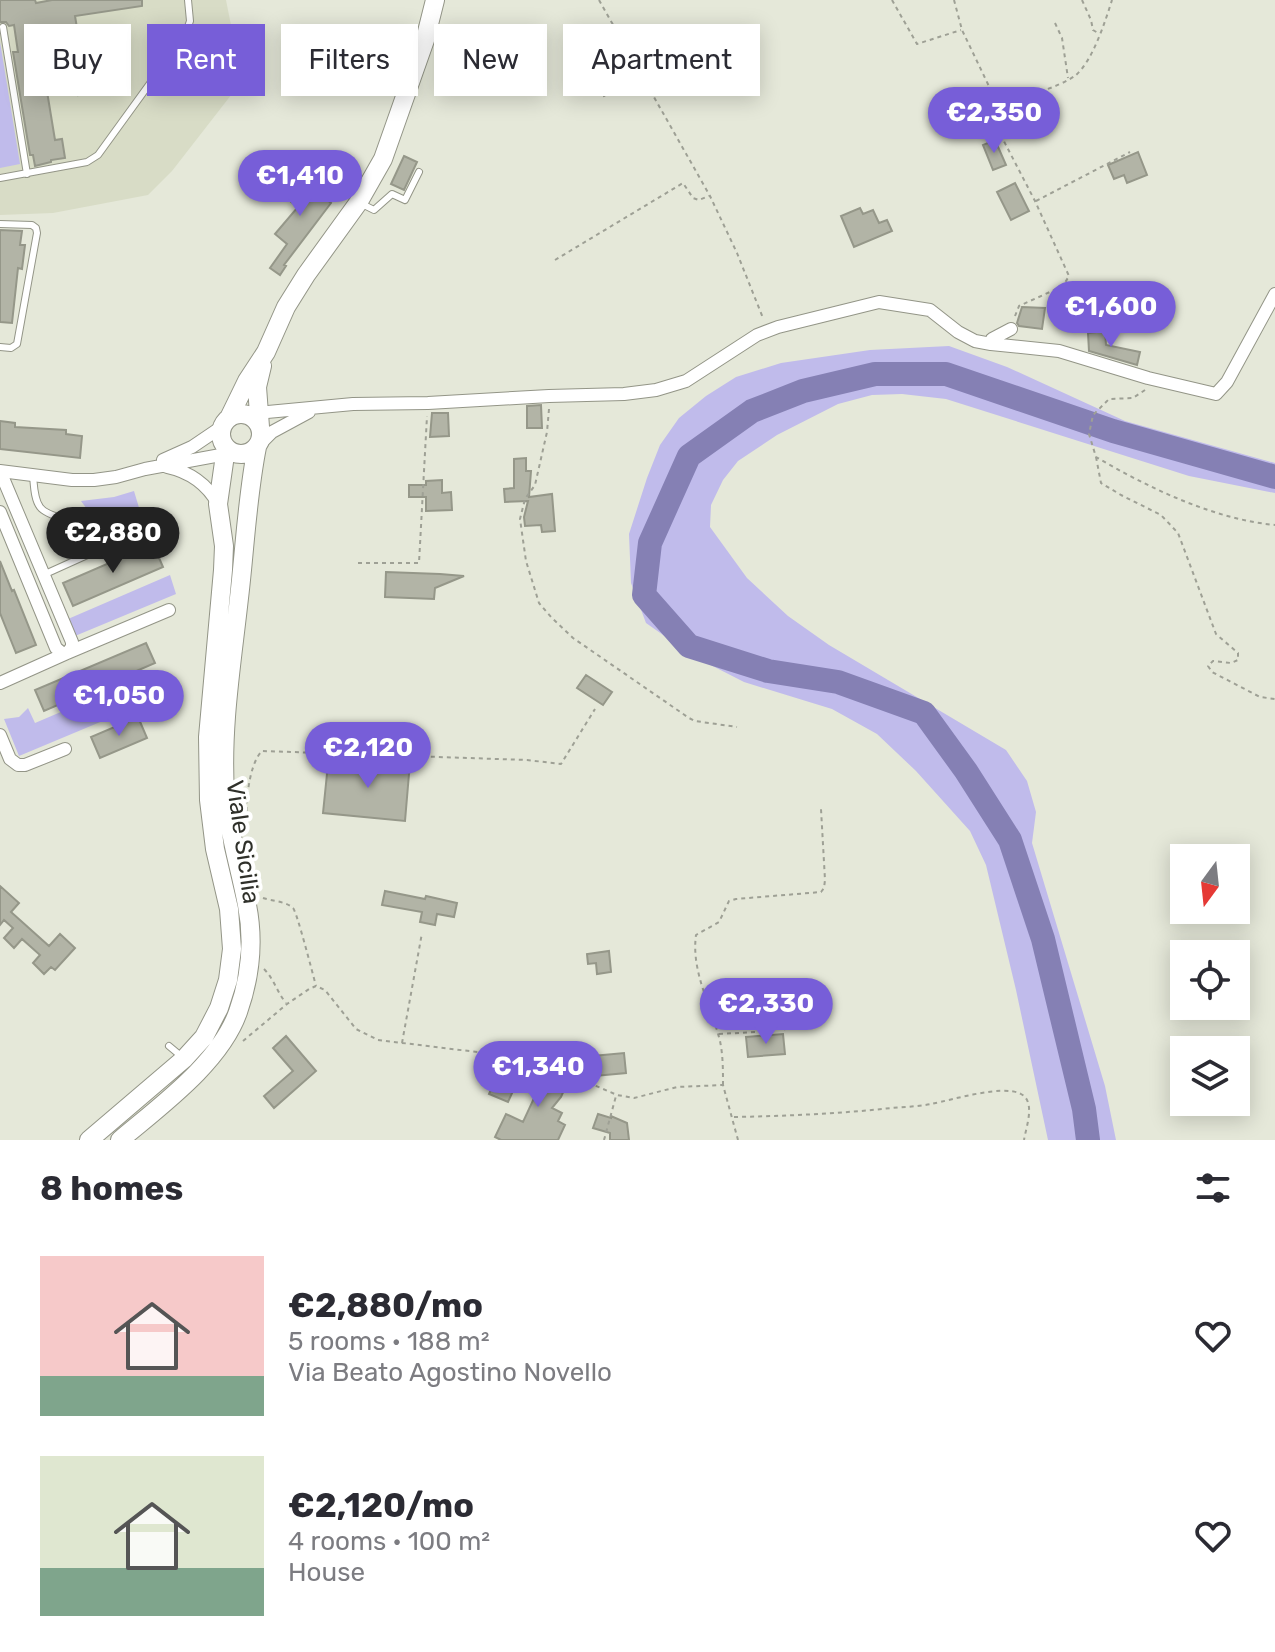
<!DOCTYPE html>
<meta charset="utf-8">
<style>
body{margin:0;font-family:Rubik,sans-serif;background:#f7f7f7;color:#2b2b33;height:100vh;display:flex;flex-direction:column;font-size:30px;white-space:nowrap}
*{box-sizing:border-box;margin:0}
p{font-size:26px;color:#7c7c81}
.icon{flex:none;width:44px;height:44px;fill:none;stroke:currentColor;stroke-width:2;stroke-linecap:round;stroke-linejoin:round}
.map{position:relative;height:1140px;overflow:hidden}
.drawer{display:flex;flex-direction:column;background:#fff;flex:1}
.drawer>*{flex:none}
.hud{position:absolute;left:24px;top:24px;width:800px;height:72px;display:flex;gap:16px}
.needle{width:52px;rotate:195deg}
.controls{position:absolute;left:1170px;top:844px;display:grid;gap:16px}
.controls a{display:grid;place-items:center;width:80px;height:80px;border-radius:0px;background:#fff;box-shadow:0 4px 20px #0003;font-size:40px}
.price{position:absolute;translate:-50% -68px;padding:0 18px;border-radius:28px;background:#775ed8;color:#fff;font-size:26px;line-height:52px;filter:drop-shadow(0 2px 4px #0008)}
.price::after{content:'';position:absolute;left:50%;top:48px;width:24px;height:18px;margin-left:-12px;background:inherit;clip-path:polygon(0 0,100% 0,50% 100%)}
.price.selected{background:#222;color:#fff}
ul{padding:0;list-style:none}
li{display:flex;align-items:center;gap:24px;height:200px;padding:0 40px}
li span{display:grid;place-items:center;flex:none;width:224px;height:160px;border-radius:0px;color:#555}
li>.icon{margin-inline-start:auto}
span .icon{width:96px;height:96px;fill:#fffc;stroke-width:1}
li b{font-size:34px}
h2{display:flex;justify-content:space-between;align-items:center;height:96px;padding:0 40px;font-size:34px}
.chip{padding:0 28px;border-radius:0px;background:#fff;box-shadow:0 4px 20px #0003;font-size:28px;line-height:72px}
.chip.selected{background:#775ed8;color:#fff}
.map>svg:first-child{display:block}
</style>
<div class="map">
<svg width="1275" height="1140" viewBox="0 0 1275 1140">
<rect width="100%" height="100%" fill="#e5e8d9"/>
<!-- built -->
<path fill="#d8dcc6" d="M0 0H226L242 81 172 171 148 195 53 213 0 215Z"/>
<!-- green -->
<path fill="#c0bbeb" d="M0 42 20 164 0 168Z
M949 346 1007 367 1125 421 1275 463V493L1189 476 946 399 902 394 872 395 838 404 777 435 738 461 723 480 711 505 710 527 747 578 788 616 829 645 1006 750 1027 781 1036 812 1032 843 1105 1086 1116 1140H1048L1016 990 986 865 970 831 916 771 877 734 832 709 744 682 693 656 646 623 631 583 629 534 647 478 660 445 679 418 706 396 736 377 781 363 870 350Z
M134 491 143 521 107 536 81 501 114 497Z
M170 575 176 594 75 636 68 619Z
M150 674 160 697 19 756 4 719 19 717 28 708 35 723Z"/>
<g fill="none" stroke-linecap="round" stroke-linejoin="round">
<!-- river -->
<path stroke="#8580b4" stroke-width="24" d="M1088 1140 1084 1109 1043 939 1010 840 966 771 924 713 838 682 768 671 689 646 644 595 650 543 689 456 752 411 803 391 875 374H946L1113 431 1275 477"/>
</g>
<!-- building -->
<path fill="#b2b4a6" stroke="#959789" stroke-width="2" d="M0 0H35L36 3 52 0H142V6L75 16 80 46 120 40 127 88 78 95 73 62 43 67 55 140 62 139 65 158 51 160V162L35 166 33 155H30L13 52H18L14 25 9 26 6 22H0Z
M667 49 678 74 684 71 689 81 671 89 663 70 648 77 641 61Z
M617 59 629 82 604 96 591 73Z
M995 140 1006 165 993 170 983 145Z
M1138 152 1147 175 1127 183 1124 175 1114 179 1108 165Z
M404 156 417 162 404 190 391 184Z
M305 171 319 181 313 189 331 203 284 265 286 266 280 275 270 268 287 244 275 234 298 207 285 197Z
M1015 183 1029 211 1011 220 997 192Z
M860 208 863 214 873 210 879 223 887 220 892 231 854 247 841 216Z
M0 230 22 231 20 245H25L22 269 18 268 12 323 0 322Z
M1022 307 1045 308 1042 329 1019 326 1017 323Z
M1105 331 1106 345 1140 352 1137 365 1089 351 1088 333Z
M541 405 542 428H527V406Z
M432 413H448L449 436 430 437Z
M0 421 15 423V427L66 430V434L82 436 80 458 0 449Z
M526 458V471H531L529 497 552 494 555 531 542 532 541 525 525 526 524 517 528 501 505 502 504 489 514 488V459Z
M442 480V493L451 492 452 510 426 511V497H409V485H426V481Z
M153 544 163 567 73 606 63 583Z
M0 561 12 591 14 590 36 645 16 653 0 613Z
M386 572 440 574 464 576 435 588 434 599 385 597Z
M146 643 155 663 44 711 35 690Z
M586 675 612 692 603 705 577 688Z
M138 717 147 738 100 758 91 737Z
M378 759 410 762 405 821 323 813 328 764 377 768Z
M0 886 19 903 11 912 49 946 60 934 75 948 55 970 51 967 44 974 33 963 40 955 22 939 14 948 4 938 13 928 4 920 0 925Z
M385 891 425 899 426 896 457 903 454 917 437 914 435 925 420 922 422 912 382 905Z
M609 951 611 972 597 974 596 963 588 964 587 954Z
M803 1004 806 1026 785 1029 782 1007Z
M783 1034 785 1054 748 1057 746 1037Z
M286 1036 316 1071 274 1108 264 1096 293 1071 273 1048Z
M624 1053 626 1073 595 1076 593 1056Z
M528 1064 553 1072 569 1079 561 1097 552 1108 562 1113 558 1121 565 1125 558 1140H501L495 1137 506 1114 523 1122 536 1094 521 1090Z
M499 1072 518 1080 508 1102 489 1094Z
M598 1114 611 1118V1116L627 1123 629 1140H610V1133L593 1128Z"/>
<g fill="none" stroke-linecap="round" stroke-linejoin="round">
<!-- service casing -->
<g stroke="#939587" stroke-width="8">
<path id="service" d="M3 27 27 174
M0 178 87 162 98 155 185 35 190 21 188 0
M362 204 374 210 392 194 405 200 419 172
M0 224 32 225 36 228 37 233 17 344 11 348 0 347
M33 476C34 485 34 499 40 507 47 517 83 524 95 526L109 546
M43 575 158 523
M169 1046 181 1056"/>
</g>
<!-- minor casing -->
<g stroke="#939587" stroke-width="14">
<path id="minor" d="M991 344 1059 351 1148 378 1216 394 1227 382 1275 294
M245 414 353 404 428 403 549 396 624 394 656 390 686 381 757 335 778 327 879 302 930 310 958 332 975 341 991 344 992 339 1011 329
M259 445 272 432 309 412
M163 460 192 447 223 426
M167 467C190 472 207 484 218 504
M0 471 72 642V647L67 653H62L56 648 0 512
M0 471 72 480H94L116 477 145 469 226 454H236
M0 683 67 653 169 610
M0 735 10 759 18 765H25L65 749"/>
</g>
<!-- secondary casing -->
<g stroke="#939587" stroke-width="20">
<path id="secondary" d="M221 434a20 20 0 1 1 40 0a20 20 0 1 1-40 0Z
M229 418 247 381 266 352 286 307 306 275 358 203 383 159 425 40 435 0
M260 427 257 387 262 366
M89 1140 184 1059 204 1037 219 1008 228 980 232 949 229 909 215 849 209 800 208 737 223 570 224 546 218 504 226 448
M120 1140C160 1106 220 1063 238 1012 250 978 254 940 247 905 240 867 228 831 225 792 221 727 232 662 239 598 245 548 247 497 257 447"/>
</g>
<!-- path -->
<path stroke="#9ea095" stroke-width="2" stroke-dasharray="4 4" stroke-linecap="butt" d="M599 0 710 196 737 253 763 318
M892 0 917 44 961 30
M954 0 962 30 998 105
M1082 0 1091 20 1093 30 1098 33
M1055 23 1062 38 1068 78
M1036 201 1130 152
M555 260 683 183 693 198 699 200 709 196
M1015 316 1019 306 1063 286 1069 276 1035 201 995 124 994 117 998 105C1019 98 1059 88 1076 75 1093 60 1105 22 1112 0
M1145 390 1133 398 1109 399 1093 415 1089 434 1096 457C1149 488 1213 519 1275 525
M549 409 547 432 535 485 525 499 520 519 526 561 539 603 551 617 573 638 689 718 695 721 737 727
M1096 457 1101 483 1121 495 1161 515 1178 533 1216 634 1238 653V660L1231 663 1213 661 1208 666 1212 672 1260 697 1275 699
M358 563H419L427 416
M247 827C245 808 248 765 262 751L527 760 561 764 595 709
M263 898C272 901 285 901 293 908 297 912 313 975 316 986
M264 969C274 979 277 992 286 1003
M719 1034 775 1031
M243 1041 287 1004 309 989 316 986 325 990 356 1029 378 1040 485 1053 535 1062 552 1067 617 1095 634 1098 677 1087 723 1085 738 1140
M402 1043 422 933
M723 1085C723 1070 723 1055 720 1041 711 1005 691 972 696 935L719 922 729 901 736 899 821 892 824 888 825 880 821 809
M734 1117C784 1116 833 1114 882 1109 898 1107 915 1107 931 1104 952 1100 1003 1084 1021 1094 1036 1102 1026 1127 1024 1140
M604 1140 616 1096"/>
<!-- service -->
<use href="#service" stroke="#fff" stroke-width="6"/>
<!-- minor -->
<use href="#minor" stroke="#fff" stroke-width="12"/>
<!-- secondary -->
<use href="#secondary" stroke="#fff" stroke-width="18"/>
</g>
<g text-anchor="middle" stroke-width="8" stroke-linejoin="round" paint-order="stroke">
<!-- street labels -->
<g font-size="24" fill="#2f302a" stroke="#fff">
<text transform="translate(243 842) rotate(82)" y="8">Viale Sicilia</text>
</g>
</g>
</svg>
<div class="controls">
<a><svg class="needle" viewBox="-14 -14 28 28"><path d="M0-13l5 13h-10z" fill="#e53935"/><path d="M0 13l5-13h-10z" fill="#7c7c81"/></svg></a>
<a><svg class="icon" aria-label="locate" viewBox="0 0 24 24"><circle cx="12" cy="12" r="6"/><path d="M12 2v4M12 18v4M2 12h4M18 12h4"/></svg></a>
<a><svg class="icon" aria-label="layers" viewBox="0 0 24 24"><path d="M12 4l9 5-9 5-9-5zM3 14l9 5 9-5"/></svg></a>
</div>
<b class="price" style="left:994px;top:155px">€2,350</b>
<b class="price" style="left:300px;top:218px">€1,410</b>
<b class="price" style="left:1111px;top:349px">€1,600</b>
<b class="price selected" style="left:113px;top:575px">€2,880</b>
<b class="price" style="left:119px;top:738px">€1,050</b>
<b class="price" style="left:368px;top:790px">€2,120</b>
<b class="price" style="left:766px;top:1046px">€2,330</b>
<b class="price" style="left:538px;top:1109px">€1,340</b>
<div class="hud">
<a class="chip">Buy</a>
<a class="chip selected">Rent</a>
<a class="chip">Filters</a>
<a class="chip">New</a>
<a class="chip">Apartment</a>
</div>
</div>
<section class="drawer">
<h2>8 homes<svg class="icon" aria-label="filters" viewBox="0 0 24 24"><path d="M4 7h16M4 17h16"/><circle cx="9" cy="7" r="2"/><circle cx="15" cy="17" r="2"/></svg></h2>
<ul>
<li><span style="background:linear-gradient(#f6c9c9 75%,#7fa58c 0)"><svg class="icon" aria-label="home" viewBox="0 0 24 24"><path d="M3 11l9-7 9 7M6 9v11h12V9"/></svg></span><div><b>€2,880/mo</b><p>5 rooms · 188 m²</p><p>Via Beato Agostino Novello</p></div><svg class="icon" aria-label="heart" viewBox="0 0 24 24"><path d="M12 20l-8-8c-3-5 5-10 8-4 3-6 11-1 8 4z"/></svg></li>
<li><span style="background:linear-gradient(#dfe7d0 70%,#7fa58c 0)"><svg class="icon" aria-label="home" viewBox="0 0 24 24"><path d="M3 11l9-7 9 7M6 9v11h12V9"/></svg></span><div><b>€2,120/mo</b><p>4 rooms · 100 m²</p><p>House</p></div><svg class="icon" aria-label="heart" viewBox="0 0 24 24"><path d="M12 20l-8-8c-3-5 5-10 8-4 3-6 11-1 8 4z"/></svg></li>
</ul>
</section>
